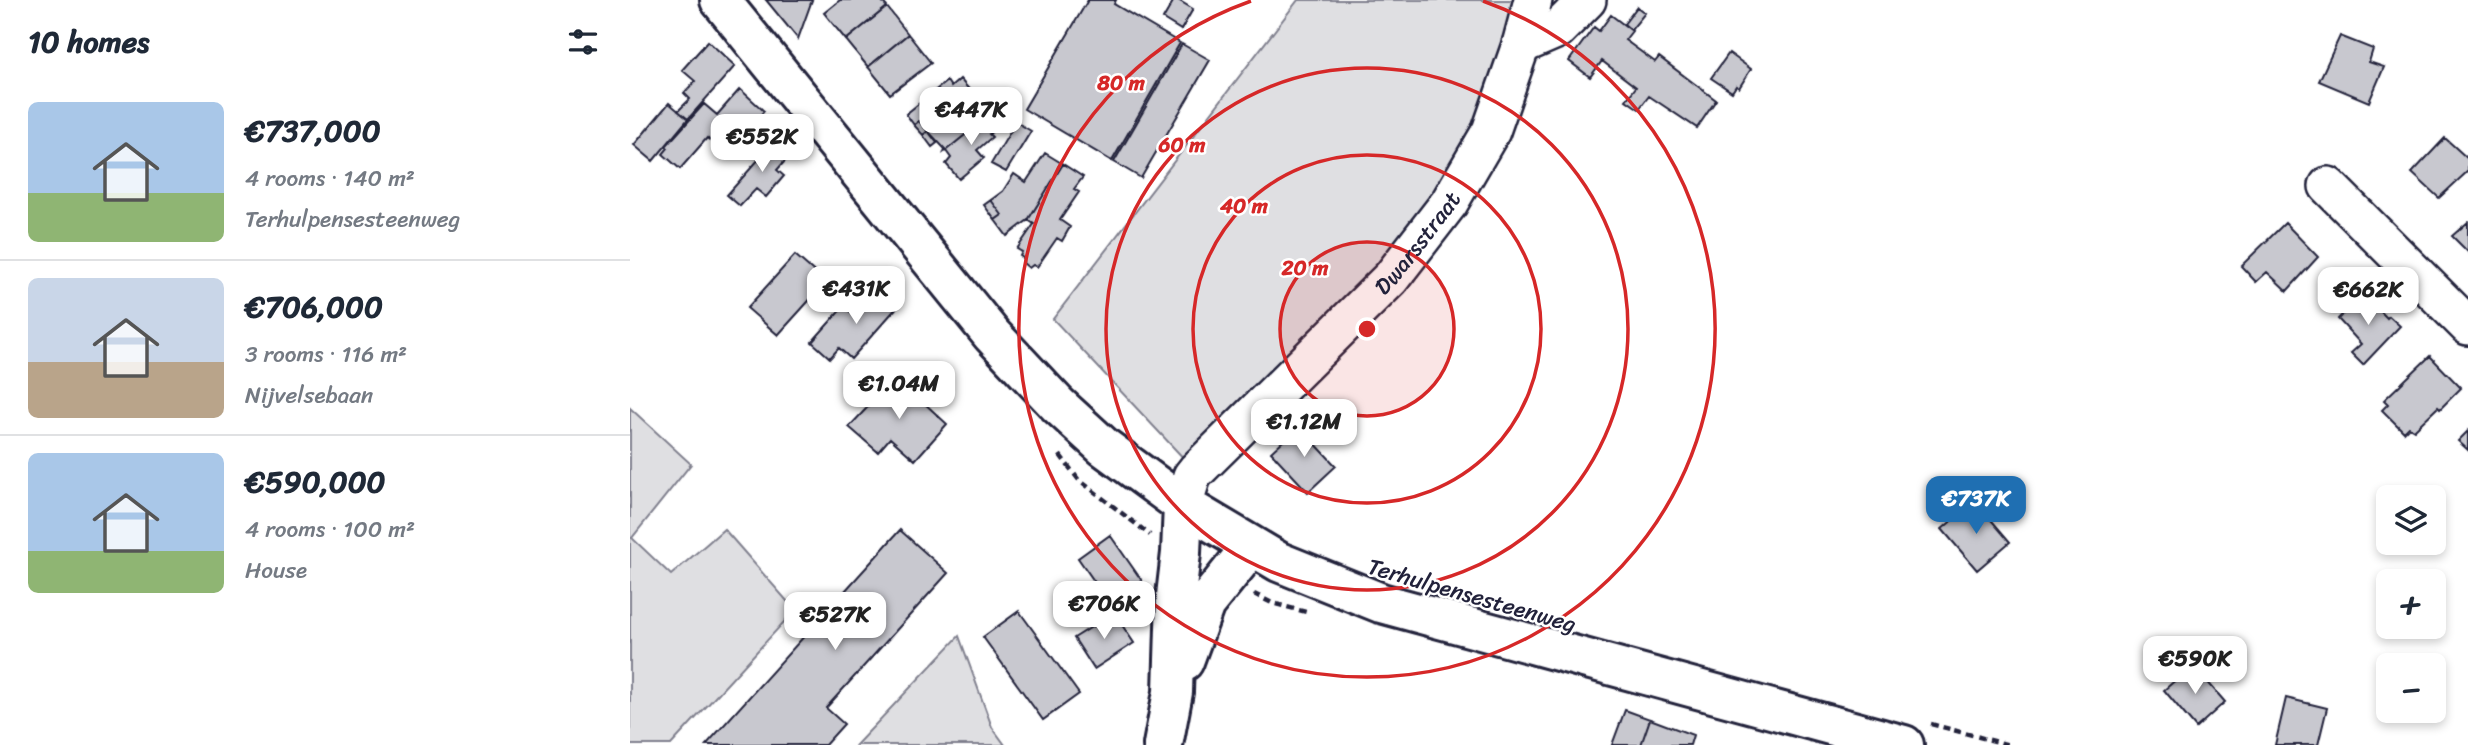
<!DOCTYPE html>
<meta charset="utf-8">
<style>
body{margin:0;font-family:Sriracha,sans-serif;background:#f6f6f7;color:#1f2937;height:100vh;display:flex;flex-direction:column;font-size:26px;white-space:nowrap}
*{box-sizing:border-box;margin:0}
p{font-size:23px;color:#747a83}
.icon{flex:none;width:38px;height:38px;fill:none;stroke:currentColor;stroke-width:2;stroke-linecap:round;stroke-linejoin:round}
.map{position:relative;flex:1;overflow:hidden}
.details{display:flex;flex-direction:column;background:#fff;width:630px}
.details>*{flex:none}
.fabs{position:absolute;left:1746px;top:485px;display:grid;gap:14px}
.fabs a{display:grid;place-items:center;width:70px;height:70px;border-radius:10px;background:#fff;box-shadow:0 4px 10px #0003;font-size:35px}
.price{position:absolute;translate:-50% -60px;padding:0 16px;border-radius:14px;background:#fff;color:#222;font-size:23px;line-height:46px;filter:drop-shadow(0 2px 4px #0008)}
.price::after{content:'';position:absolute;left:50%;top:42px;width:21px;height:16px;margin-left:-10px;background:inherit;clip-path:polygon(0 0,100% 0,50% 100%)}
.price.active{background:#1f6fb2;color:#fff}
ul{padding:0;list-style:none}
li{display:flex;align-items:center;gap:21px;height:175px;padding:0 28px}
li+li{border-top:2px solid #e0e1e3}
li span{display:grid;place-items:center;flex:none;width:196px;height:140px;border-radius:10px;color:#555}
li>.icon{margin-inline-start:auto}
span .icon{width:84px;height:84px;fill:#fffc;stroke-width:1}
li b{font-size:30px}
h2{display:flex;justify-content:space-between;align-items:center;height:84px;padding:0 28px;font-size:30px}
main{display:flex;flex:1;min-height:0}
.map>svg:first-child{display:block}
</style>
<main>
<section class="details">
<h2>10 homes<svg class="icon" aria-label="filters" viewBox="0 0 24 24"><path d="M4 7h16M4 17h16"/><circle cx="9" cy="7" r="2"/><circle cx="15" cy="17" r="2"/></svg></h2>
<ul>
<li><span style="background:linear-gradient(#a9c7e8 65%,#8fb573 0)"><svg class="icon" aria-label="home" viewBox="0 0 24 24"><path d="M3 11l9-7 9 7M6 9v11h12V9"/></svg></span><div><b>€737,000</b><p>4 rooms · 140 m²</p><p>Terhulpensesteenweg</p></div></li>
<li><span style="background:linear-gradient(#c9d6e8 60%,#b9a48a 0)"><svg class="icon" aria-label="home" viewBox="0 0 24 24"><path d="M3 11l9-7 9 7M6 9v11h12V9"/></svg></span><div><b>€706,000</b><p>3 rooms · 116 m²</p><p>Nijvelsebaan</p></div></li>
<li><span style="background:linear-gradient(#a9c7e8 70%,#8fb573 0)"><svg class="icon" aria-label="home" viewBox="0 0 24 24"><path d="M3 11l9-7 9 7M6 9v11h12V9"/></svg></span><div><b>€590,000</b><p>4 rooms · 100 m²</p><p>House</p></div></li>
</ul>
</section>
<div class="map">
<svg width="1838" height="745" viewBox="0 0 1838 745">
<rect width="100%" height="100%" fill="#fff"/>
<filter id="ink" filterUnits="userSpaceOnUse"><feTurbulence type="fractalNoise" baseFrequency=".0143" numOctaves="2"/><feDisplacementMap in="SourceGraphic" scale="14" xChannelSelector="R" yChannelSelector="G"/><feConvolveMatrix kernelMatrix="1 2 1 2 8 2 1 2 1" color-interpolation-filters="sRGB"/></filter>
<g filter="url(#ink)">
<!-- green -->
<path fill="#dfdfe2" stroke="#80808e" stroke-width="2" d="M668 0H896L884 49 798 216 558 463 423 319Z
M0 408 61 464 2 538 41 575 94 529 165 610 41 745H0Z
M329 636 362 727 375 745H226Z"/>
<!-- building -->
<path fill="#c8c8cf" stroke="#22223b" stroke-width="2" d="M136 0H182L168 39Z
M210 0H251L257 7 216 40 194 13Z
M458 0H486L484 4 550 43 482 161 394 109Z
M544 0H548L563 9 551 30 533 19Z
M257 7 278 34 238 67 216 40Z
M1007 7 1015 13 1001 30 994 24Z
M981 15 1002 31 995 40 1025 62 1029 57 1086 100 1067 128 1019 96 1009 109 996 100 1006 87 972 61 960 77 939 61 964 27 969 31Z
M278 34 301 63 260 94 238 67Z
M1710 36 1743 49 1739 62 1754 67 1739 102 1689 81Z
M78 41 105 66 58 119 48 111 60 99 54 93 65 81 52 70Z
M552 44 580 60 511 178 484 162Z
M1099 53 1121 69 1109 88 1106 86 1102 92 1081 78Z
M330 79 343 94 298 131 289 121 284 125 276 114 317 81 321 87Z
M110 89 134 111 97 155 77 138 50 169 33 154 38 148 36 146 74 104 87 115Z
M333 102 341 112 351 103 361 114 314 152 315 149 298 131Z
M39 103 58 119 23 161 4 145Z
M361 114 370 125 359 134 362 137 347 150 354 158 329 179 316 164 321 158 316 151 314 152Z
M289 121 298 131 293 135 284 125Z
M386 122 401 131 376 172 361 164Z
M298 131 307 143 302 147 293 135Z
M1815 138 1838 159V171L1809 198 1782 173Z
M147 139 162 153 147 170 154 176 136 197 126 189 110 206 97 195Z
M415 153 433 164 398 220 377 236 365 220 372 215 361 200 373 191 384 174 396 182Z
M433 164 453 177 444 189 449 192 430 220 440 227 432 241 427 238 407 267 403 265 399 268 393 263V258L390 256 392 252 387 249 404 224 398 220Z
M361 200 372 215 365 220 354 205Z
M1838 222V252L1822 236Z
M1655 223 1688 257 1657 291 1637 272 1626 282 1611 266Z
M165 255 196 282 148 335 117 308Z
M251 287 270 304 221 359 209 348 200 358 182 342 214 306 225 316Z
M1733 293 1757 318 1759 316 1770 326 1733 365 1721 353 1731 344 1708 319Z
M1800 356 1831 388 1810 409 1808 407 1784 430 1779 427 1774 432 1752 410 1758 404 1754 400Z
M266 377 317 424 285 460 260 438 248 452 219 427Z
M669 426 706 466 678 492 641 452Z
M1838 431V450L1828 441Z
M1345 501 1380 542 1347 570 1312 529Z
M270 530 318 573 196 708 214 724 195 745H76Z
M480 535 512 581 480 604 448 558Z
M389 611 449 694 413 720 353 637Z
M484 613 504 643 464 669 444 638Z
M1563 665 1595 702 1566 728 1534 690Z
M1656 698 1697 708 1688 745H1645Z
M995 710 1020 719 1011 745H982Z
M1020 719 1063 735 1060 745H1011Z"/>
<g fill="none" stroke-linecap="round" stroke-linejoin="round">
<!-- minor casing -->
<g stroke="#22223b" stroke-width="42">
<g id="minor">
<path d="M891 45 928 29 957 0"/>
<path d="M1698 186 1838 326"/>
<path id="s1" d="M553 505 562 476 566 471 761 278 819 203 861 131 891 45 903 0"/>
</g>
</g>
<!-- major casing -->
<g stroke="#22223b" stroke-width="44">
<path id="major" d="M90 0 362 335 428 405 474 447 553 505 649 562 751 603 1274 745
M554 661 575 604 621 547
M533 745 543 692 546 596 551 553 553 505"/>
</g>
<!-- path -->
<path stroke="#22223b" stroke-width="4.5" stroke-dasharray="7 5" stroke-linecap="butt" d="M430 455 448 479 520 535
M624 594 642 603 676 612
M1301 724 1379 745"/>
<!-- minor -->
<use href="#minor" stroke="#fff" stroke-width="37"/>
<!-- major -->
<use href="#major" stroke="#fff" stroke-width="38"/>
</g>
</g>
<!-- distance rings -->
<circle cx="737" cy="329" r="87" fill="#d62828" fill-opacity=".12"/>
<g fill="none" stroke="#d62828" stroke-width="3.5">
<circle cx="737" cy="329" r="87"/>
<circle cx="737" cy="329" r="174"/>
<circle cx="737" cy="329" r="261"/>
<path d="M853 1A348 348 0 1 1 621 1"/>
</g>
<g text-anchor="middle" stroke-width="5" stroke-linejoin="round" paint-order="stroke">
<!-- street labels -->
<g font-size="23" fill="#22223b" stroke="#fff">
<text dy="8" stroke="none"><textPath href="#s1" startOffset="355">Dwarsstraat</textPath></text>
<text transform="translate(842 595) rotate(16)" y="8">Terhulpensesteenweg</text>
</g>
</g>
<circle cx="737" cy="329" r="10" fill="#d62828" stroke="#fff" stroke-width="3.5"/>
<g font-size="21" text-anchor="middle" font-weight="bold" fill="#d62828" stroke="#fff" stroke-width="5" stroke-linejoin="round" paint-order="stroke">
<text x="491" y="90">80 m</text>
<text x="552" y="152">60 m</text>
<text x="614" y="213">40 m</text>
<text x="675" y="275">20 m</text>
</g>
</svg>
<div class="fabs">
<a><svg class="icon" aria-label="layers" viewBox="0 0 24 24"><path d="M12 4l9 5-9 5-9-5zM3 14l9 5 9-5"/></svg></a>
<a>+</a>
<a>−</a>
</div>
<b class="price" style="left:341px;top:147px">€447K</b>
<b class="price" style="left:132px;top:174px">€552K</b>
<b class="price" style="left:226px;top:326px">€431K</b>
<b class="price" style="left:1738px;top:327px">€662K</b>
<b class="price" style="left:269px;top:421px">€1.04M</b>
<b class="price" style="left:674px;top:459px">€1.12M</b>
<b class="price active" style="left:1346px;top:536px">€737K</b>
<b class="price" style="left:474px;top:641px">€706K</b>
<b class="price" style="left:205px;top:652px">€527K</b>
<b class="price" style="left:1565px;top:696px">€590K</b>
</div>
</main>
